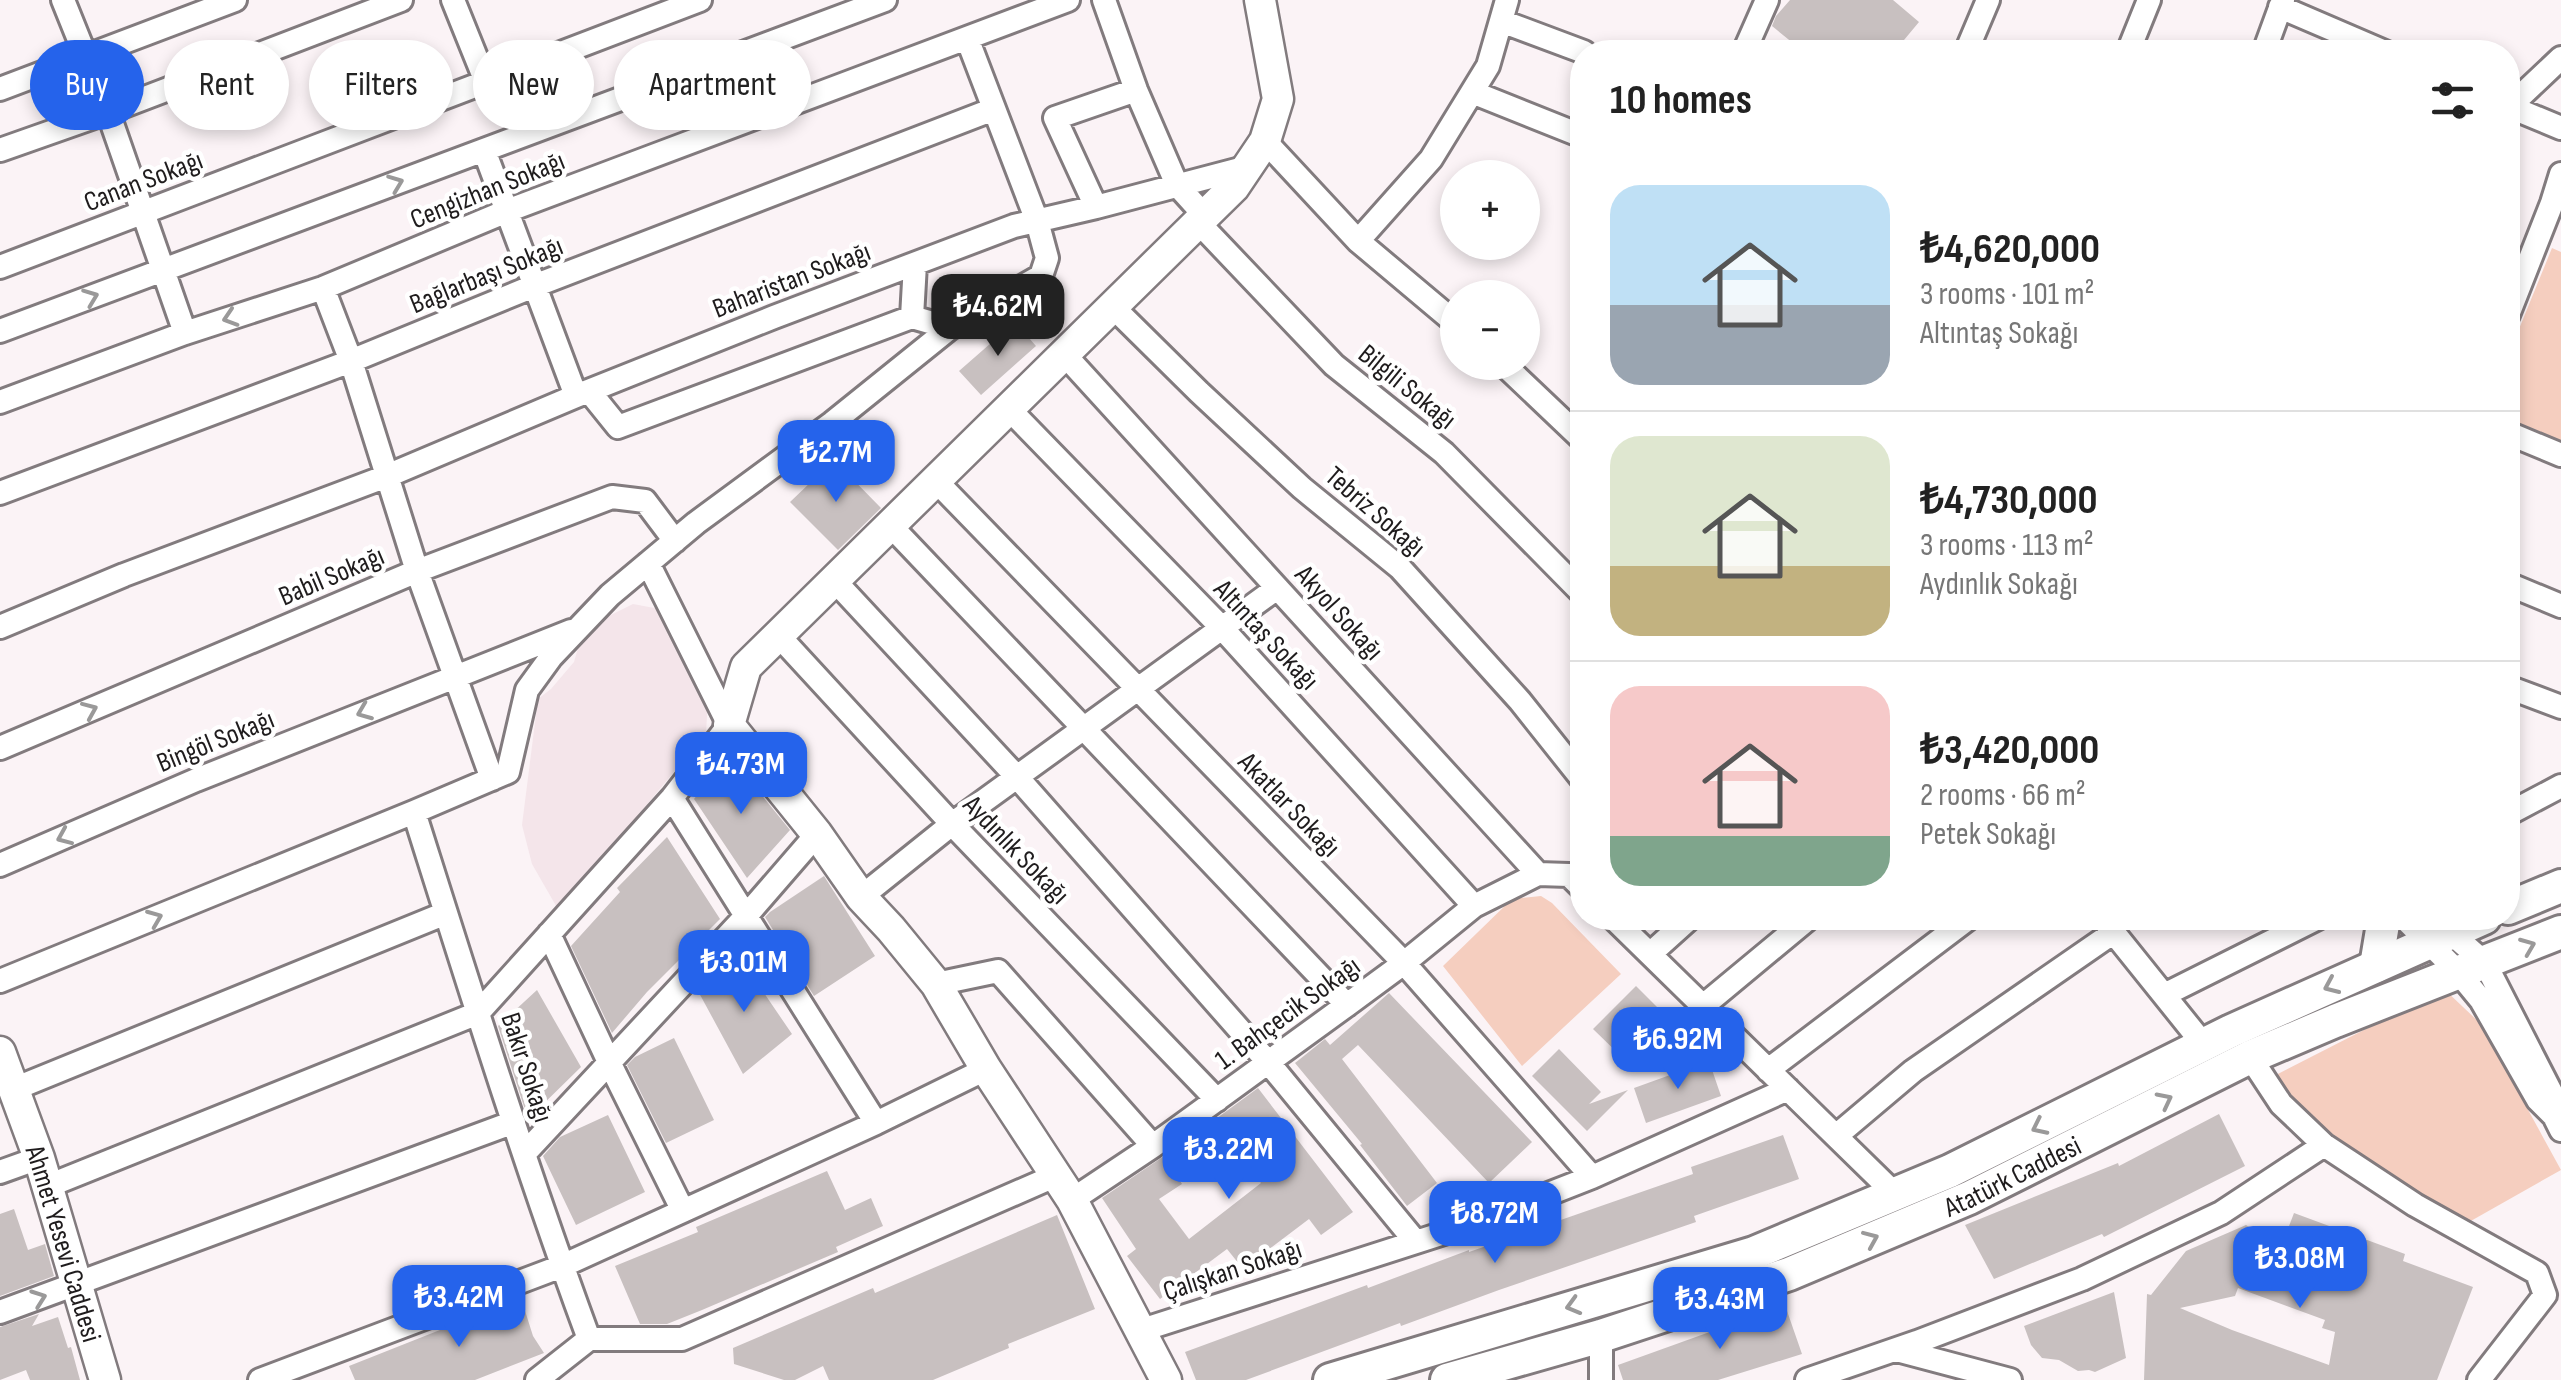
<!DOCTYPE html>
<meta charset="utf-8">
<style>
body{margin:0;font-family:"Sofia Sans Condensed",sans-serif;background:#f6f6f6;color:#222;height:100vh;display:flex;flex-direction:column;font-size:38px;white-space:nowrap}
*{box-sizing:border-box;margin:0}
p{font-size:32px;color:#767676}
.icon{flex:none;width:55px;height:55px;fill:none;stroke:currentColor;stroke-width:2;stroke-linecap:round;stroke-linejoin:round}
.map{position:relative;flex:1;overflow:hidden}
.panel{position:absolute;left:1570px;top:40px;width:950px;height:890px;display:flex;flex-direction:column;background:#fff;border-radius:40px;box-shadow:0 5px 15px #0003}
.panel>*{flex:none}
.top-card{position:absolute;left:30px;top:40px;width:950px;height:90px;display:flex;gap:20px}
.controls{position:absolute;left:1440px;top:160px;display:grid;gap:20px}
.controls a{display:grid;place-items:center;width:100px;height:100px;border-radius:50%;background:#fff;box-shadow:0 5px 15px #0003;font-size:50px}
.price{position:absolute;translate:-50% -85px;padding:0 22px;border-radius:20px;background:#2563eb;color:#fff;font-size:32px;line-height:65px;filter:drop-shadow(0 2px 5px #0008)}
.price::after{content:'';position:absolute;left:50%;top:60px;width:30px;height:22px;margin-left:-15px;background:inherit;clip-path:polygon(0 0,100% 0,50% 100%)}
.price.selected{background:#222;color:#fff}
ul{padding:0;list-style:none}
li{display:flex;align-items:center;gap:30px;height:250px;padding:0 40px}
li+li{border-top:2px solid #e0e0e0}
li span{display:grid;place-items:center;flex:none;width:280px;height:200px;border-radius:30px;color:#555}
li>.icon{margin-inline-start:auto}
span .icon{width:120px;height:120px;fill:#fffc;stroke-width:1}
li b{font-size:42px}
h2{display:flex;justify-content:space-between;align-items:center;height:120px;padding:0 40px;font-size:42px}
.pill{padding:0 35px;border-radius:45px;background:#fff;box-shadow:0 5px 15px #0003;font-size:35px;line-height:90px}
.pill.selected{background:#2563eb;color:#fff}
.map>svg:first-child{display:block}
</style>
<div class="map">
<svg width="2561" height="1380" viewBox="0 0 2561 1380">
<rect width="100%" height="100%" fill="#fbf3f6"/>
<!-- built -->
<path fill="#f4e5ea" d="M633 604 665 610 708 699 706 733 559 911 532 864 522 825 538 699 551 689 574 662 578 648 597 622Z"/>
<!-- green -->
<path fill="#f5cebf" d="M2552 248 2561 252V445L2508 424V356Z
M1541 896 1552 903 1621 974 1522 1066 1443 966 1512 899Z
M2444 989 2481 1024 2561 1170 2469 1222 2307 1131 2272 1077Z"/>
<!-- building -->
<path fill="#c8c0c0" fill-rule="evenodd" d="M1790 0H1893L1919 22 1894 52H1804L1772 26 1776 16Z
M1015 322 1036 346 981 395 959 371Z
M834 460 881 508 838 550 790 502Z
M730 756 790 830 747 878 694 799Z
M667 837 720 919 647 992 612 1033 571 946 620 892 617 888Z
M824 876 875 956 814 996 765 917 770 912Z
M738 955 792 1034 743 1074 698 991Z
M1636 986 1671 1021 1629 1064 1593 1029Z
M537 990 581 1067 528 1119 498 1026Z
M1389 993 1532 1142 1489 1183 1358 1045 1342 1059 1437 1183 1407 1206 1360 1145 1362 1144 1295 1063 1325 1039 1330 1045Z
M674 1038 714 1120 666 1143 627 1065 635 1057Z
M1559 1049 1601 1092 1589 1104 1628 1090 1587 1131 1532 1076Z
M1709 1061 1721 1096 1646 1123 1634 1088Z
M1258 1088 1353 1212 1321 1235 1309 1219 1243 1269 1227 1249 1160 1299 1127 1256 1136 1249 1102 1198 1164 1156 1182 1184 1159 1199 1189 1239 1261 1183 1213 1121Z
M2219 1114 2245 1166 2104 1237 2102 1234 1994 1279 1965 1225 2118 1163 2119 1166Z
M608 1115 645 1192 576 1225 543 1156 560 1137Z
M1783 1135 1799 1179 1694 1216 1696 1222 1499 1290 1401 1326 1400 1323 1246 1380H1196L1185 1352 1367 1285 1368 1288 1469 1250V1252L1693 1174 1691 1167Z
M827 1171 845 1210 871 1198 883 1226 836 1247 838 1252 702 1310 667 1324H640L615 1266 698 1232 696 1227Z
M14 1209 28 1250 45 1244 54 1276 0 1296V1214Z
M2294 1213 2405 1254 2403 1261 2473 1287 2437 1380H2144L2147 1294 2151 1295 2186 1251 2246 1225 2281 1247ZM2238 1288 2325 1320 2322 1328 2335 1332 2329 1365 2232 1330 2180 1308 2235 1296Z
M1057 1215 1095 1309 1008 1344 1009 1348 933 1380H829L823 1366 795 1380H784L734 1364 733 1348 873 1288 875 1293Z
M2114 1292 2126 1358 2095 1372 2089 1370 2078 1371 2059 1360 2042 1358 2031 1345 2024 1326Z
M521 1298 533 1336 544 1353 475 1380H355L349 1366Z
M1786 1308 1802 1354 1718 1380H1623L1618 1365 1718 1329Z
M39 1314 32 1326 58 1317 68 1348 71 1347 80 1380H30L26 1370 0 1380V1327Z"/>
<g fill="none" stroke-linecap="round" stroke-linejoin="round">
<!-- minor casing -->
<g stroke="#827b7e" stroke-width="28">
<path id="minor" d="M63 0 108 112 185 333
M453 0 486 82
M1104 0 1136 90 1177 185 1205 216
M2280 7 2385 52
M1501 21 1584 52
M1744 52 1767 0
M1966 52 1988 0
M2128 52 2149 0
M2264 52 2283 0
M0 89 235 0
M1472 92 1582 136
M2508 106 2561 128
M2508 108 2561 58
M1265 141 1358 241 1458 325
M0 150 108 112 401 0
M484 150 576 396
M1096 207 1055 118 1136 90
M1198 222 1334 365 1444 453 1582 593
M1358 241 1431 159 1488 66 1507 0
M0 267 700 0
M323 288 351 361 417 571 492 779
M1112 306 1199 392 1302 488 1400 568 1520 701 1582 779
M2508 315 2552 203 2561 174
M912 317 915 264
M0 331 885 0
M1064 354 1538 874 1569 875 1582 888
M1501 362 1582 439
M589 391 618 427 912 317 950 328
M0 402 185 333 323 288 507 211 1068 0
M1009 409 1222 628 1474 906
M2508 433 2561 455
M937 482 1404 963 1592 1177
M0 493 351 361 534 286 994 109
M890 525 1347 1005
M834 580 1017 777 1268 1062 1415 1241
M2508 584 2561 606
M0 627 124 575 387 476 576 396 774 317 1014 226 1096 207 1248 167
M778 635 952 824 1217 1100
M2508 687 2561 707
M0 748 417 571 612 497 645 501 675 541
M672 798 876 1123
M414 812C470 989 525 1166 589 1339
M2508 814 2561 786
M0 865 196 780 571 631
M861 897 952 824 1277 588
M1613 918 1895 1194
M2102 918 2204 1045
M2404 918 2458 972 2481 1000 2538 1100 2554 1116 2561 1130
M2434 918 2485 963 2552 1094 2553 1103
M549 934 609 1062 683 1211
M1650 954 1690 918
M0 981 414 812 508 772 527 690 551 657 610 595 696 523 832 423 950 328 1041 276 1047 258 1037 221 967 38
M936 984 998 971 1153 1146
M2164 995 2318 918
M1703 1006 1809 918
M2250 1057 2281 1104 2324 1145 2415 1205 2537 1273 2545 1295 2479 1380
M1768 1070 1969 918
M14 1089 446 913
M1836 1136 1913 1071 2114 932
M525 1153 746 916 817 834
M0 1172 39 1158
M48 1186 478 1013 672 798 729 725 648 563
M1072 1200 1153 1146 1347 1005 1404 963 1474 906 1538 874
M0 1312 514 1122
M1142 1330 1472 1224 1592 1177 1788 1089
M1897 1350 2010 1380
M260 1380 562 1266 876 1123 986 1069
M537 1380 589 1339H682L1057 1175
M1601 1380V1336
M1807 1380 1917 1342 2082 1279 2221 1213 2324 1145"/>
</g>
<!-- tertiary casing -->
<g stroke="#827b7e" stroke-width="35">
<g id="tertiary">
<path id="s1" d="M0 1052 39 1158 105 1380"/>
<path d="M1166 1380 1072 1200 986 1069 936 984 891 929 861 897 817 834 729 725 746 667 1234 187 1265 141 1278 99 1260 0"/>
</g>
</g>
<!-- secondary casing -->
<g stroke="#827b7e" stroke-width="38">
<g id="secondary">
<path d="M2508 908 2561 886"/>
<path d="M2376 966 2384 918"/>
<path d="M1330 1380 1754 1253 1950 1171 2231 1031 2484 918"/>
<path id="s2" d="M1447 1380 1601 1336 1789 1274 1969 1198 2250 1057 2335 1021 2561 932"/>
</g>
</g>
<!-- minor -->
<use href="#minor" stroke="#fff" stroke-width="22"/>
<!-- tertiary -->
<use href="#tertiary" stroke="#fff" stroke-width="30"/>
<!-- secondary -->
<use href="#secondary" stroke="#fff" stroke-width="32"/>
</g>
<!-- one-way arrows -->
<defs><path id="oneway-chevron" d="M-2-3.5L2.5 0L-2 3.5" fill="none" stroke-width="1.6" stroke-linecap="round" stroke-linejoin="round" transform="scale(2.5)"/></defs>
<g stroke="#9a9999">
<use href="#oneway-chevron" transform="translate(396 183) rotate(-21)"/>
<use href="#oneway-chevron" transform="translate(91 297) rotate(-21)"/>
<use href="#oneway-chevron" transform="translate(230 318) rotate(162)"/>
<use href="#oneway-chevron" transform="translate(90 710) rotate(-23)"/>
<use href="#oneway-chevron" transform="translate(364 712) rotate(158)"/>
<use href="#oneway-chevron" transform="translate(64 837) rotate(157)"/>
<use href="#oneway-chevron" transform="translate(155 918) rotate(-22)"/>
<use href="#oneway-chevron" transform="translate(2528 946) rotate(-22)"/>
<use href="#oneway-chevron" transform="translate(2331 986) rotate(156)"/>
<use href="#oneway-chevron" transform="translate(2165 1100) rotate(-27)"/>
<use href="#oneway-chevron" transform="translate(2039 1127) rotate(154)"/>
<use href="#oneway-chevron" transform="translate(1871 1239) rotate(-23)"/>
<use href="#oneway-chevron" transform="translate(39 1298) rotate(-20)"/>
<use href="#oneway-chevron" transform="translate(1573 1306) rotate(164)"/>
</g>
<g text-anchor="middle" stroke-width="9" stroke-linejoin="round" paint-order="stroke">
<!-- street labels -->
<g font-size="28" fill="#1f1c1d" stroke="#fff">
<text transform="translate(143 180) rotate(-21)" y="10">Canan Sokağı</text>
<text transform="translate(487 189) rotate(-22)" y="10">Cengizhan Sokağı</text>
<text transform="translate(486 274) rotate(-22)" y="10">Bağlarbaşı Sokağı</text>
<text transform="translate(791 279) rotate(-21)" y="10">Baharistan Sokağı</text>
<text transform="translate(1408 386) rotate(39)" y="10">Bilgili Sokağı</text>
<text transform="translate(1376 511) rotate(41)" y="10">Tebriz Sokağı</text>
<text transform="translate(331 575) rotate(-23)" y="10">Babil Sokağı</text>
<text transform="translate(1340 612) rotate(48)" y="10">Akyol Sokağı</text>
<text transform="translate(1267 634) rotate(47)" y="10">Altıntaş Sokağı</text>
<text transform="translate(215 740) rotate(-22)" y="10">Bingöl Sokağı</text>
<text transform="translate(1290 804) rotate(46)" y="10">Akatlar Sokağı</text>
<text transform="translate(1017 849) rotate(46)" y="10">Aydınlık Sokağı</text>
<text transform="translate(1287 1012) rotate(-36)" y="10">1. Bahçecik Sokağı</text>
<text transform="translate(528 1067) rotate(72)" y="10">Bakır Sokağı</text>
<text dy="10" stroke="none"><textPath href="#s2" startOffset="602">Atatürk Caddesi</textPath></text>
<text dy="10" stroke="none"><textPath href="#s1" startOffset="202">Ahmet Yesevi Caddesi</textPath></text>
<text transform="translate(1232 1269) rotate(-18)" y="10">Çalışkan Sokağı</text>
</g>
</g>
</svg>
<div class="controls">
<a>+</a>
<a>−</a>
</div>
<b class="price selected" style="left:998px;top:359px">₺4.62M</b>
<b class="price" style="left:836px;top:505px">₺2.7M</b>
<b class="price" style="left:741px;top:817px">₺4.73M</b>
<b class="price" style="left:744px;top:1015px">₺3.01M</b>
<b class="price" style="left:1678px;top:1092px">₺6.92M</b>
<b class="price" style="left:1229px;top:1202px">₺3.22M</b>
<b class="price" style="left:1495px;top:1266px">₺8.72M</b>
<b class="price" style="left:2300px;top:1311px">₺3.08M</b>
<b class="price" style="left:459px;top:1350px">₺3.42M</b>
<b class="price" style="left:1720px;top:1352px">₺3.43M</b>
<div class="top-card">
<a class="pill selected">Buy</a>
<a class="pill">Rent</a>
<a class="pill">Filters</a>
<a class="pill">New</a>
<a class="pill">Apartment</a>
</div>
<section class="panel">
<h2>10 homes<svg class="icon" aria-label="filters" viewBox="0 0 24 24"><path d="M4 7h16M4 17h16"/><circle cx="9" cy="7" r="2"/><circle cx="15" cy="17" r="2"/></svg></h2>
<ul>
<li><span style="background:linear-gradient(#bfe0f5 60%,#9aa5b1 0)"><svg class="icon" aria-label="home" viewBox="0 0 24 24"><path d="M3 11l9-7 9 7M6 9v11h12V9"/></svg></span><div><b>₺4,620,000</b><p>3 rooms · 101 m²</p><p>Altıntaş Sokağı</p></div></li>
<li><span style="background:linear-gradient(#dfe7d0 65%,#c2b280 0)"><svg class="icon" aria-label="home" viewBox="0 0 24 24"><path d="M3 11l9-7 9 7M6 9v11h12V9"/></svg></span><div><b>₺4,730,000</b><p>3 rooms · 113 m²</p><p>Aydınlık Sokağı</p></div></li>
<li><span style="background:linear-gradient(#f6c9c9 75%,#7fa58c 0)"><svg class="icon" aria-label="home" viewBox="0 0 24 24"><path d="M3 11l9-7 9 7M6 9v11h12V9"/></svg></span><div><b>₺3,420,000</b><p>2 rooms · 66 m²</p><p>Petek Sokağı</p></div></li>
</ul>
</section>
</div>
